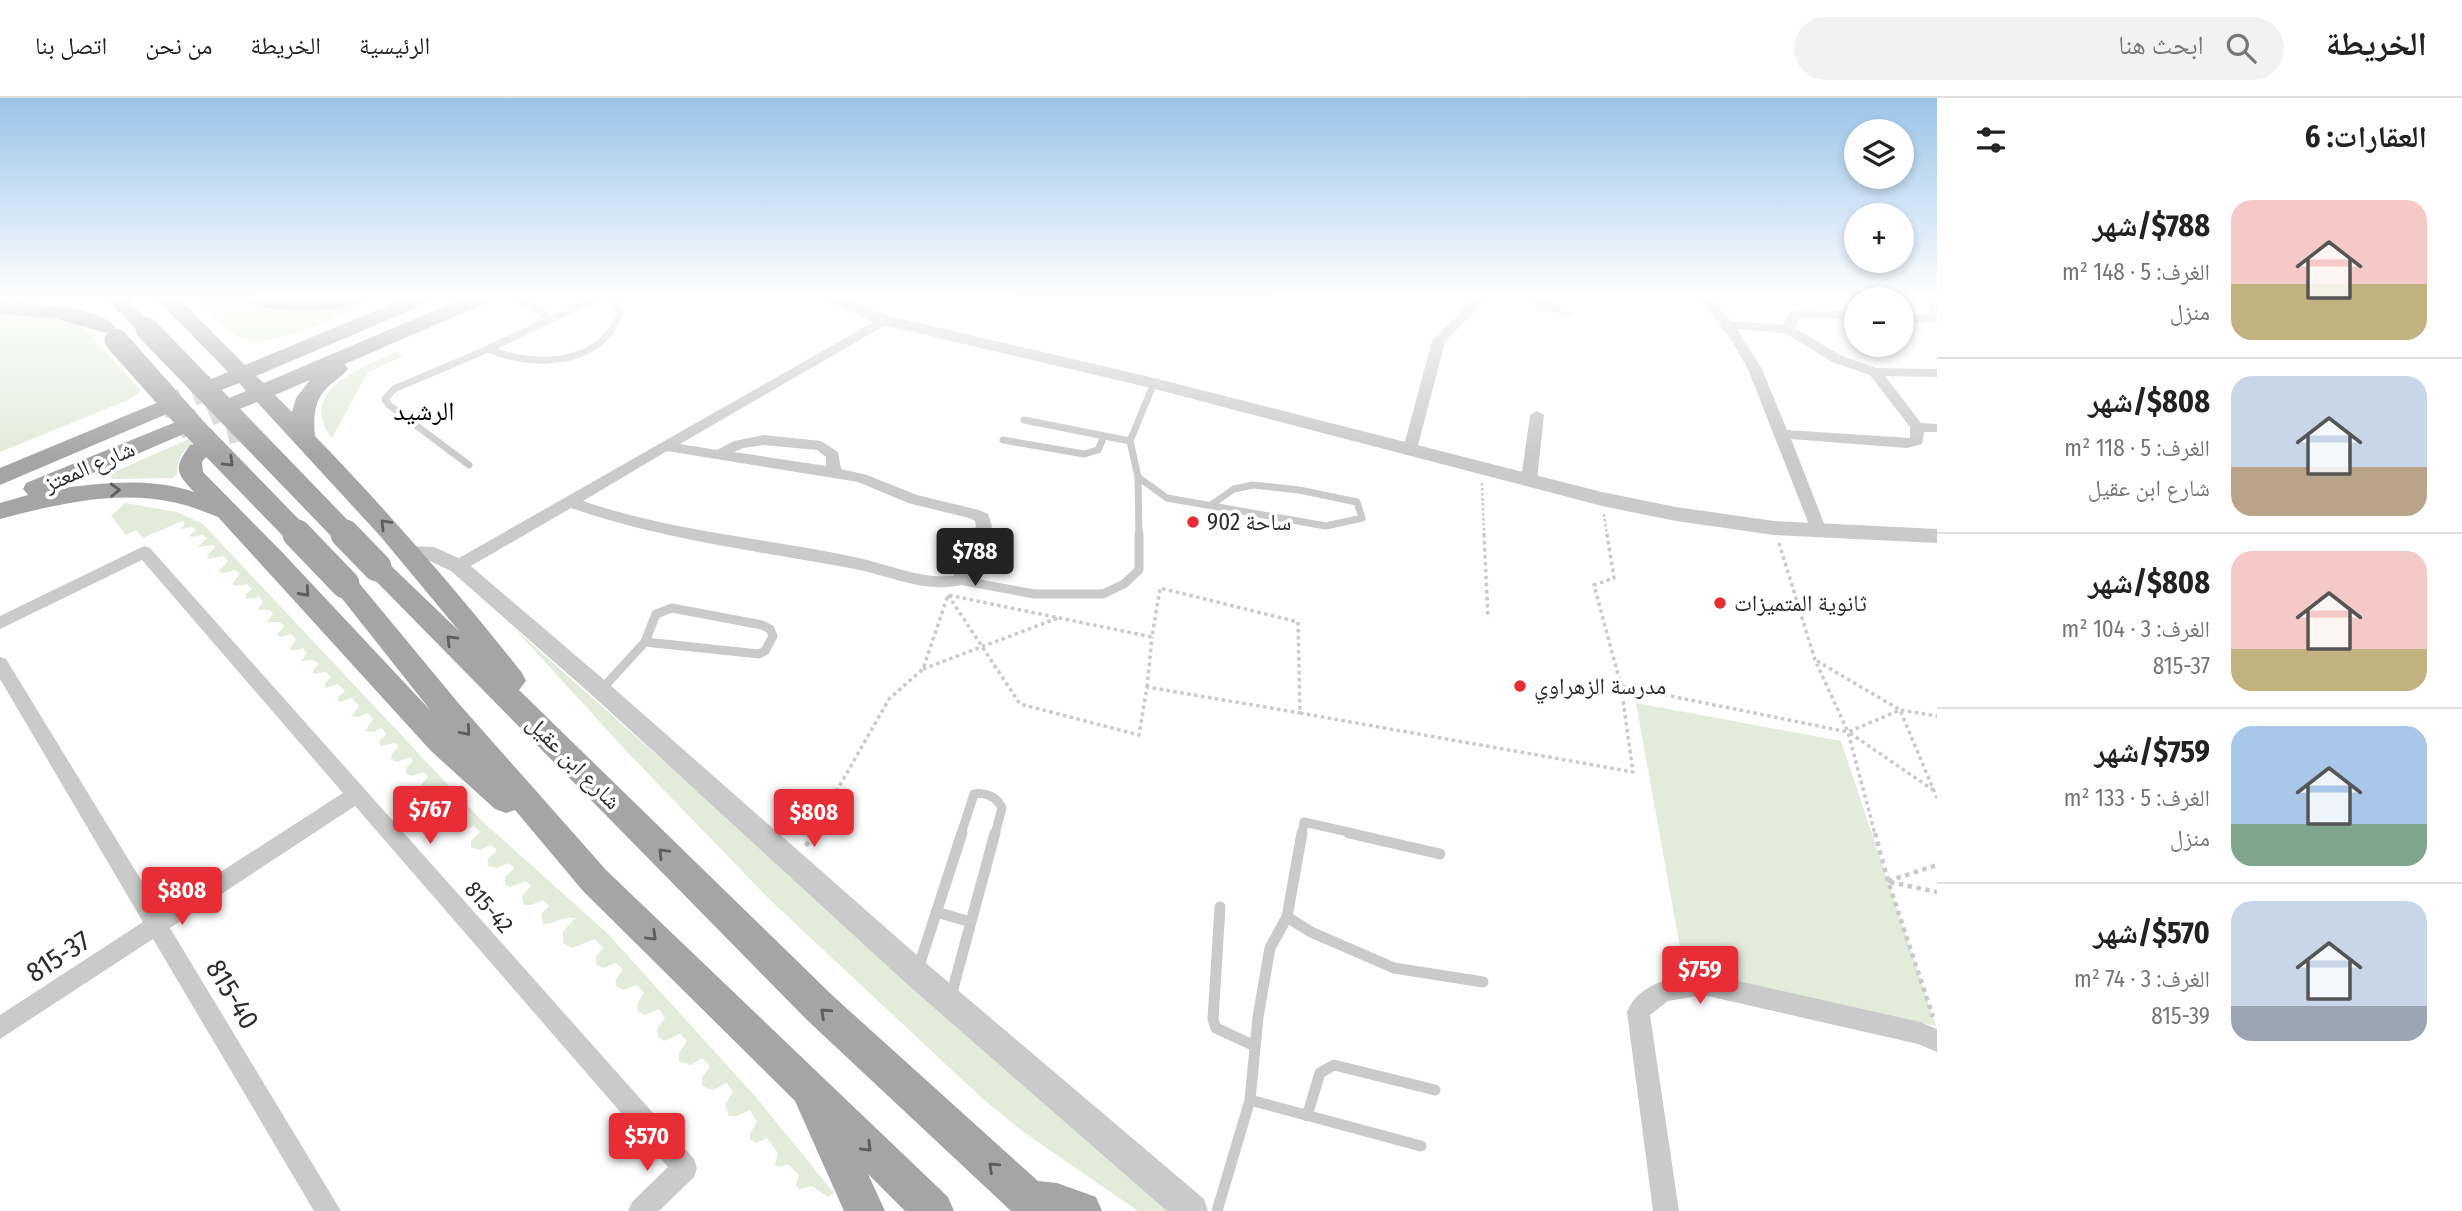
<!DOCTYPE html>
<html lang="ar">
<meta charset="utf-8">
<style>
body{margin:0;font-family:"Fira Sans Condensed","Noto Naskh Arabic",sans-serif;background:#f2f2f2;color:#222;direction:rtl;height:100vh;display:flex;flex-direction:column;font-size:26px;white-space:nowrap}
*{box-sizing:border-box;margin:0}
p{font-size:23px;color:#767676}
.icon{flex:none;width:38px;height:38px;fill:none;stroke:currentColor;stroke-width:2;stroke-linecap:round;stroke-linejoin:round}
.map{position:relative;flex:1;overflow:hidden;direction:ltr}
.side{display:flex;flex-direction:column;background:#fff;width:525px}
.side>*{flex:none}
.tools{position:absolute;left:1844px;top:21px;display:grid;gap:14px}
.tools a{display:grid;place-items:center;width:70px;height:70px;border-radius:50%;background:#fff;box-shadow:0 4px 10px #0003;font-size:35px}
.price{position:absolute;translate:-50% -60px;padding:0 16px;border-radius:7px;background:#e72d36;color:#fff;font-size:23px;line-height:46px;filter:drop-shadow(0 2px 4px #0008)}
.price::after{content:'';position:absolute;left:50%;top:42px;width:21px;height:16px;margin-left:-10px;background:inherit;clip-path:polygon(0 0,100% 0,50% 100%)}
.price.selected{background:#222;color:#fff}
ul{padding:0;list-style:none}
li{display:flex;align-items:center;gap:21px;height:175px;padding:0 35px}
li+li{border-top:2px solid #e0e0e0}
li span{display:grid;place-items:center;flex:none;width:196px;height:140px;border-radius:21px;color:#555}
li>.icon{margin-inline-start:auto}
span .icon{width:84px;height:84px;fill:#fffc;stroke-width:1}
li b{font-size:30px}
h2{display:flex;justify-content:space-between;align-items:center;height:84px;padding:0 35px;font-size:30px}
header{display:flex;align-items:center;gap:42px;box-sizing:border-box;height:98px;padding:0 35px;background:#fff;border-bottom:2px solid #e0e0e0}
header strong{font-size:33px}
nav{display:flex;gap:38px;margin-inline-start:auto;font-size:24px}
.search{width:490px;height:63px;background:#f2f2f2;display:flex;align-items:center;gap:18px;box-sizing:border-box;padding:0 24px;border-radius:38px;color:#767676;font-size:26px}
main{display:flex;flex:1;min-height:0}
.map>svg:first-child{display:block}
</style>
<header>
<strong>الخريطة</strong>
<div class="search"><svg class="icon" aria-label="search" viewBox="0 0 24 24"><circle cx="10" cy="10" r="6"/><path d="M15 15l6 6"/></svg>ابحث هنا</div>
<nav><a>الرئيسية</a><a>الخريطة</a><a>من نحن</a><a>اتصل بنا</a></nav>
</header>
<main>
<section class="side">
<h2>العقارات: 6<svg class="icon" aria-label="filters" viewBox="0 0 24 24"><path d="M4 7h16M4 17h16"/><circle cx="9" cy="7" r="2"/><circle cx="15" cy="17" r="2"/></svg></h2>
<ul>
<li><span style="background:linear-gradient(#f6c9c9 60%,#c2b280 0)"><svg class="icon" aria-label="home" viewBox="0 0 24 24"><path d="M3 11l9-7 9 7M6 9v11h12V9"/></svg></span><div><b>$788/شهر</b><p>الغرف: 5 · 148 m²</p><p>منزل</p></div></li>
<li><span style="background:linear-gradient(#c9d6e8 65%,#b9a48a 0)"><svg class="icon" aria-label="home" viewBox="0 0 24 24"><path d="M3 11l9-7 9 7M6 9v11h12V9"/></svg></span><div><b>$808/شهر</b><p>الغرف: 5 · 118 m²</p><p>شارع ابن عقيل</p></div></li>
<li><span style="background:linear-gradient(#f6c9c9 70%,#c2b280 0)"><svg class="icon" aria-label="home" viewBox="0 0 24 24"><path d="M3 11l9-7 9 7M6 9v11h12V9"/></svg></span><div><b>$808/شهر</b><p>الغرف: 3 · 104 m²</p><p>815-37</p></div></li>
<li><span style="background:linear-gradient(#a9c7e8 70%,#7fa58c 0)"><svg class="icon" aria-label="home" viewBox="0 0 24 24"><path d="M3 11l9-7 9 7M6 9v11h12V9"/></svg></span><div><b>$759/شهر</b><p>الغرف: 5 · 133 m²</p><p>منزل</p></div></li>
<li><span style="background:linear-gradient(#c9d6e8 75%,#9aa5b1 0)"><svg class="icon" aria-label="home" viewBox="0 0 24 24"><path d="M3 11l9-7 9 7M6 9v11h12V9"/></svg></span><div><b>$570/شهر</b><p>الغرف: 3 · 74 m²</p><p>815-39</p></div></li>
</ul>
</section>
<div class="map">
<svg width="1937" height="1113" viewBox="0 0 1937 1113">
<rect width="100%" height="100%" fill="#fff"/>
<!-- green -->
<path fill="#e3ebda" d="M198 201H227L265 211 287 212 360 209C333 220 265 254 239 239 224 230 211 213 198 201Z
M27 215 51 219 84 230 141 293 128 302 0 354V216Z
M397 253 404 258 368 274 332 340C295 292 363 270 397 253Z
M189 341 193 345C181 354 177 363 177 377L173 380 113 381 107 377Z
M125 405 177 414 203 426 482 723 607 835 754 997 834 1095 828 1099 812 1088 799 1091 796 1087 799 1077 788 1066 780 1069 775 1067 778 1055 767 1040 756 1045 750 1041V1035L757 1024 750 1012 737 1018H729L725 1006 733 994 726 985 713 992 702 988V980L710 968 702 960 691 967 679 963V955L687 943 680 936 664 943 658 939 657 931 665 920 659 911 644 917 638 913 637 906 644 895 637 887 623 892 616 888V881L623 872 616 865 603 870 596 866V859L603 850 595 841 572 850 563 845V834L575 820C563 817 555 827 543 826L541 816 549 808 543 802 531 807H524L522 798 531 788 526 783 510 789 505 786V779L514 770 509 765 497 770 488 768V761L497 752 491 747 480 752 471 749V743L480 734 474 728 463 733 454 731V725L463 715 456 709 441 714 436 711 437 705 445 697 439 691 426 695 421 692V687L428 679 424 674 411 678 406 675V670L413 663 410 659 396 664 391 661 392 656 399 648 395 645 381 648 379 644 386 636 382 630 372 634 365 633 373 621 367 615 358 619 352 618 359 608 352 600 339 604 338 599 345 593 338 586 325 590V585L331 579 326 574 313 576V572L319 566 314 562 301 563 307 555 303 550 293 553 289 551 296 542 291 536 281 539 277 537 284 528 280 524H267L273 516 270 512H257L263 504 259 499 246 501V496L252 491 247 486 236 488 232 486 240 476 235 472 224 475 219 473 228 463 224 458 209 461 207 457 215 450 213 447 198 449 207 440 203 437 191 439 190 437 196 432 192 429 181 431 185 425 182 423 143 440 136 432 126 437 111 418Z
M514 530 1168 1113H1138L1022 1033 984 1002 771 803 630 657Z
M1636 605 1841 643 1936 928 1684 872Z"/>
<g fill="none" stroke-linecap="round" stroke-linejoin="round">
<!-- primary-tunnel -->
<path stroke="#d5d5d5" stroke-width="23" stroke-dasharray="23 11" stroke-linecap="butt" d="M161 310 214 288
M178 330 232 307
M198 352 223 336 254 328"/>
<!-- path-far2 -->
<path stroke="#cacaca" stroke-width="2.5" stroke-dasharray="2.5 2.5" stroke-linecap="butt" d="M1482 385 1484 438
M1604 416 1607 438"/>
<!-- path-far1 -->
<path stroke="#cacaca" stroke-width="3.5" stroke-dasharray="3.5 3.5" stroke-linecap="butt" d="M1484 436 1488 520
M1607 436 1614 480 1594 487 1621 588
M1779 445 1815 562 1848 634 1875 736
M948 497 1020 606 1139 637 1147 589 1300 615
M1817 563 1900 612 1937 700
M923 571 1058 520
M1147 589 1152 539
M1850 635 1933 692
M812 736 889 601 923 571 948 497 1152 539 1160 490 1298 524 1300 615 1633 674 1621 588 1848 634 1900 612 1937 618"/>
<!-- path -->
<path stroke="#cacaca" stroke-width="4.5" stroke-dasharray="4.5 4.5" stroke-linecap="butt" d="M1875 735 1888 783 1933 919
M806 748 813 735
M1888 783 1937 767
M1890 784 1937 794"/>
<!-- service-far2 -->
<path stroke="#cacaca" stroke-width="7" d="M520 201 550 220
M594 201 488 251C533 270 604 269 620 213L611 201
M1154 285 1130 343 1138 379 1167 400 1326 428 1362 420 1357 404 1299 392 1253 387 1234 391 1211 407
M1024 322 1130 343
M1003 342 1084 356 1098 352 1104 338
M469 367 389 307 385 301 394 291 488 251
M1138 379 1139 438"/>
<!-- service-far1 -->
<path stroke="#cacaca" stroke-width="9" d="M959 482 1034 496H1103L1124 486 1139 472V436
M672 510 762 527 770 531 773 538 765 553 759 556 645 544 656 516Z
M601 592 645 544
M961 736 974 696C986 694 997 699 1002 710L995 736
M1302 736 1304 724 1357 736"/>
<!-- service -->
<path stroke="#cacaca" stroke-width="11" d="M1349 735 1440 756
M1220 809 1213 921 1216 930 1255 948
M936 814 971 824
M1287 819 1311 834 1394 870 1483 884
M918 871 962 735
M951 898 995 735
M1250 1002 1421 1048
M1307 1018 1320 975 1334 967 1435 992
M1217 1113 1250 1002 1258 919 1270 850 1287 819 1302 735"/>
<!-- minor -->
<path fill="#cacaca" fill-rule="evenodd" d="M1473 201H1487L1445 244 1417 351 1415 354H1405L1403 351 1432 243Z
M1529 201H1543L1572 215 1566 219 1539 211Z
M1699 201H1712L1731 223 1783 227 1789 215 1802 211 1857 214V222L1803 219 1799 220 1795 230 1842 258 1876 270 1937 271V279L1885 278 1921 325 1937 326V334H1924L1922 346 1907 350 1791 341 1827 433 1825 437H1813L1748 271 1730 240ZM1737 231 1785 235 1832 264 1870 277 1910 329V340L1787 332 1762 271Z
M1930 201H1937V224L1902 225V217L1930 216Z
M884 218 890 222 889 225 680 346 717 352 734 343 764 337 821 343 838 354 841 371 867 377 917 397 979 412 988 416 992 428 965 486C928 497 891 478 855 471 759 453 663 442 571 410L464 472H452L450 468 452 464ZM764 347 817 352 826 359V368L734 354 743 350ZM667 353 858 384 908 405 969 420 975 423 976 428 953 478C921 481 889 467 859 460 767 440 673 434 583 403Z
M1537 313 1544 317 1537 382 1529 387 1521 382 1530 317Z
M144 448 150 450 694 1061 697 1070 694 1079 659 1113H628L632 1104 668 1069 355 708 170 830 341 1113H314L153 841 0 941V917L143 824 0 581V559L6 561 160 813 343 695 142 462 0 531V518Z
M1703 875 1920 924 1937 931V954L1918 946 1703 897 1668 903 1650 917 1679 1113H1653L1627 914C1639 884 1674 879 1703 875Z"/>
<!-- tertiary -->
<path fill="#cacaca" fill-rule="evenodd" d="M822 201H846L889 218 1154 280 1602 394 1676 409 1774 423 1937 431V445L1774 437 1676 423 1602 408 1151 290 878 226Z
M412 448 434 449 465 463 609 586 927 866 1204 1101 1208 1113H1167L907 886 593 598 451 473 430 463 405 460 402 455 405 450Z"/>
<!-- primary -->
<path fill="#a5a5a5" fill-rule="evenodd" d="M106 201H128L157 231 154 235H140Z
M157 201H179L245 267 403 201H431L428 205 256 278 264 285 461 201H489L486 205 345 266 348 271C343 277 337 281 331 286 314 300 313 318 315 338 388 414 457 492 522 575L526 583 519 592 833 898 1038 1083 1057 1085 1096 1099 1102 1113H1011L807 922 368 475 364 469 368 463 377 460 386 463 459 533 381 439 257 304 232 314 224 312 221 307 224 302 246 293 239 285 214 295 206 293 203 288 206 283 228 274ZM310 282 296 300 292 314 275 297Z
M239 201H366C353 216 252 216 239 201Z
M0 204C25 204 100 208 115 229L112 233 105 235 54 220 0 216Z
M161 303 169 305 172 310 169 315 0 387V370Z
M178 323 186 325 189 330 186 335 56 391C102 385 149 379 194 394 175 374 174 370 190 347L198 345 206 347 210 352 202 364 203 374 282 454 431 613 336 493 332 486 336 479 345 477 354 479 460 607 607 773 948 1099 954 1113H905L868 1076 885 1113H844L795 1003 583 793 515 712 506 715 495 711 431 653 218 419C205 414 191 408 177 405 118 391 57 406 0 421V405L28 397 23 391 26 385Z"/>
<!-- primary-bridge-far1 -->
<path stroke="#a5a5a5" stroke-width="23" d="M147 231 347 438
M116 242 194 330 299 438"/>
<!-- primary-bridge -->
<path stroke="#a5a5a5" stroke-width="29" d="M297 436 345 486
M345 436 377 469"/>
</g>
<!-- one-way arrows -->
<defs><path id="oneway-chevron" d="M-2-3.5L2.5 0L-2 3.5" fill="none" stroke-width="1.6" stroke-linecap="round" stroke-linejoin="round" transform="scale(1.75)"/></defs>
<g stroke="#5d5d5d">
<use href="#oneway-chevron" transform="translate(229 364) rotate(45)"/>
<use href="#oneway-chevron" transform="translate(115 392) rotate(-2)"/>
<use href="#oneway-chevron" transform="translate(385 426) rotate(-134)"/>
<use href="#oneway-chevron" transform="translate(305 494) rotate(48)"/>
<use href="#oneway-chevron" transform="translate(451 542) rotate(-135)"/>
<use href="#oneway-chevron" transform="translate(466 633) rotate(49)"/>
<use href="#oneway-chevron" transform="translate(663 755) rotate(-134)"/>
<use href="#oneway-chevron" transform="translate(652 838) rotate(44)"/>
<use href="#oneway-chevron" transform="translate(825 915) rotate(-137)"/>
<use href="#oneway-chevron" transform="translate(867 1049) rotate(45)"/>
<use href="#oneway-chevron" transform="translate(993 1069) rotate(-137)"/>
</g>
<!-- sky -->
<linearGradient id="sky" x2="0" y2="1"><stop stop-color="#9ac4e9"/><stop offset="0.56" stop-color="#fff"/><stop offset="1" stop-color="#fff" stop-opacity="0"/></linearGradient>
<rect width="1937" height="357" fill="url(#sky)"/>
<!-- markers -->
<g fill="#e72d36" stroke="#fff" stroke-width="2.5">
<circle cx="1193" cy="424" r="7"/>
<circle cx="1720" cy="505" r="7"/>
<circle cx="1520" cy="588" r="7"/>
</g>
<g text-anchor="middle" stroke-width="7" stroke-linejoin="round" paint-order="stroke">
<!-- street labels -->
<g font-size="23" fill="#2d2d2d" stroke="#fff">
<text transform="translate(89 368) rotate(-23)" y="8">شارع المعتز</text>
<text transform="translate(574 664) rotate(45)" y="8">شارع ابن عقيل</text>
<text transform="translate(489 809) rotate(49)" y="8">815-42</text>
</g>
<!-- poi labels -->
<g font-size="23" fill="#2d2d2d" stroke="#fff" text-anchor="start">
<text x="1207" y="432">ساحة 902</text>
<text x="1734" y="513">ثانوية المتميزات</text>
<text x="1534" y="596">مدرسة الزهراوي</text>
</g>
<!-- quarter labels -->
<g font-size="26" fill="#000" stroke="#fff">
<text x="424" y="322">الرشيد</text>
</g>
<!-- near-street labels -->
<g font-size="28" fill="#2d2d2d" stroke="#fff">
<text transform="translate(58 858) rotate(-33)" y="10">815-37</text>
<text transform="translate(233 896) rotate(59)" y="10">815-40</text>
</g>
</g>
</svg>
<div class="tools">
<a><svg class="icon" aria-label="layers" viewBox="0 0 24 24"><path d="M12 4l9 5-9 5-9-5zM3 14l9 5 9-5"/></svg></a>
<a>+</a>
<a>−</a>
</div>
<b class="price selected" style="left:975px;top:490px">$788</b>
<b class="price" style="left:430px;top:748px">$767</b>
<b class="price" style="left:814px;top:751px">$808</b>
<b class="price" style="left:182px;top:829px">$808</b>
<b class="price" style="left:1700px;top:908px">$759</b>
<b class="price" style="left:647px;top:1075px">$570</b>
</div>
</main>
